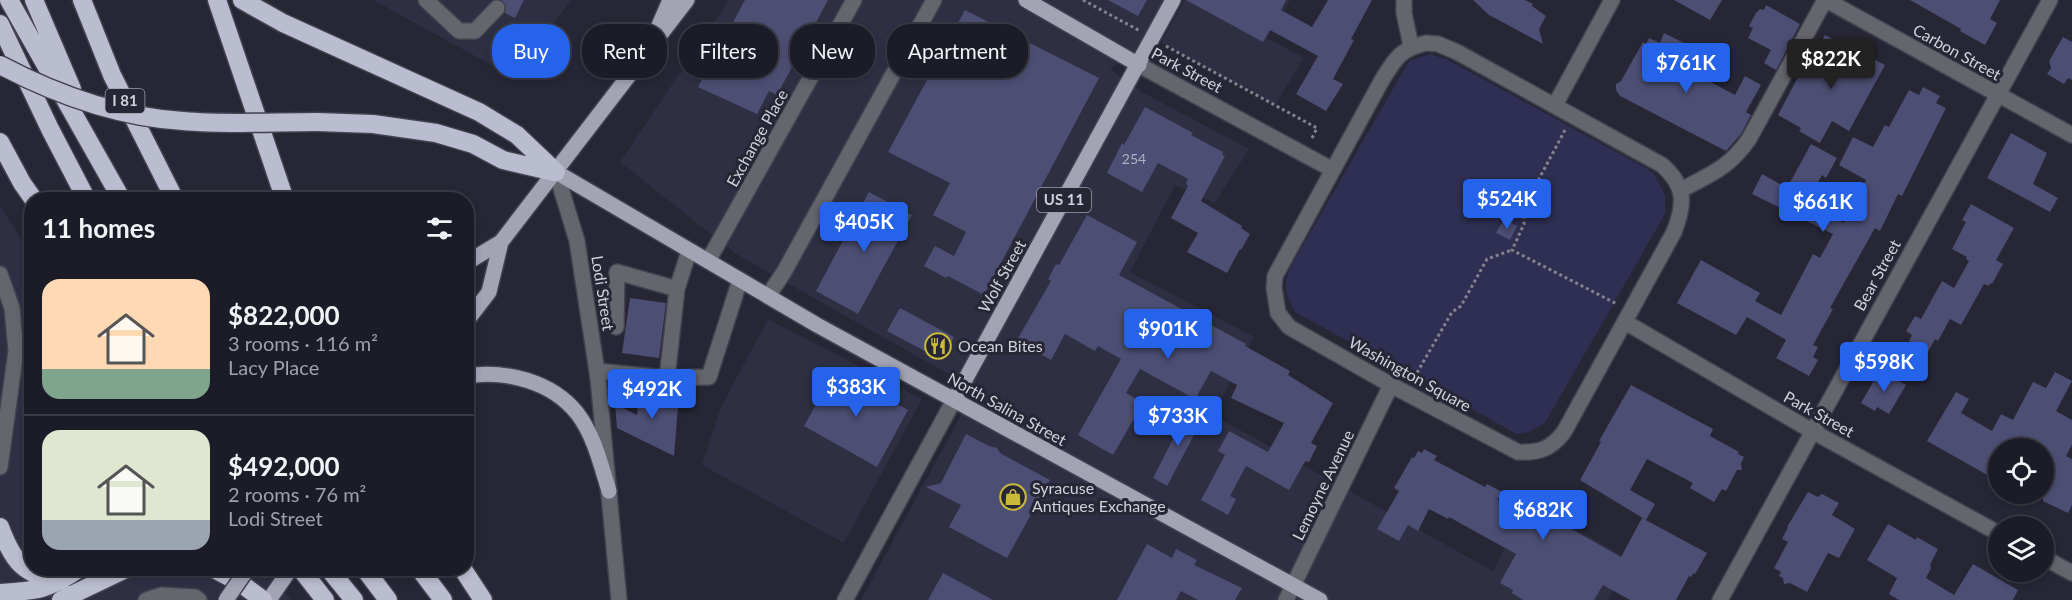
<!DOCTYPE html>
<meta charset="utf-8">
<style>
body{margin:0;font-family:Lato,sans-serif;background:#252530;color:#f1f3f6;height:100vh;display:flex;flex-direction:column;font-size:22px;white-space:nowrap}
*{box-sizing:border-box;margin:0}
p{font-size:20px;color:#a0a1a8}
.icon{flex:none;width:33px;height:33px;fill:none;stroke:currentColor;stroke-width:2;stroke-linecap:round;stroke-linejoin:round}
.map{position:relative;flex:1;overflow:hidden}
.drawer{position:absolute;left:24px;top:192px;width:450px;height:384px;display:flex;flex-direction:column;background:#1c1c28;border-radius:24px;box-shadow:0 3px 9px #0003,0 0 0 2px #3a3a45}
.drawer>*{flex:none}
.banner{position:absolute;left:492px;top:24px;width:570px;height:54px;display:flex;gap:12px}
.buttons{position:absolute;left:1988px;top:438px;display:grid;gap:12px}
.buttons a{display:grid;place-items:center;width:66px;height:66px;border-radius:50%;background:#1c1c28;box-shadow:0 3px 9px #0003,0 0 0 2px #3a3a45;font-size:30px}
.price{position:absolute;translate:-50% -51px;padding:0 14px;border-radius:6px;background:#2563eb;color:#fff;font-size:20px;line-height:39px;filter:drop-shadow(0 2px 3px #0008)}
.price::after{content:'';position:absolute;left:50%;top:36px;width:18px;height:14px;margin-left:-9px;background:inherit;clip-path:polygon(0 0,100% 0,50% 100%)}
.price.on{background:#222;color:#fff}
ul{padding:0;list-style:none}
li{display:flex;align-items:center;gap:18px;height:150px;padding:0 18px}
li+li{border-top:2px solid #3a3a45}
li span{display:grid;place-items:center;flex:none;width:168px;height:120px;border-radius:18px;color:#555}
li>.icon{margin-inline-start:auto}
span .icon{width:72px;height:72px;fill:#fffc;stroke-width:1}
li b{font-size:26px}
h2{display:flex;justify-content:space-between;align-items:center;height:72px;padding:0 18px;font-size:26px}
.tag{padding:0 21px;border-radius:24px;background:#1c1c28;box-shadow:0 3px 9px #0003,0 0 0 2px #3a3a45;font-size:21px;line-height:54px}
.tag.on{background:#2563eb;color:#fff}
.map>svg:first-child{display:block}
</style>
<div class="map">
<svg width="2072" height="600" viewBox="0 0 2072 600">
<rect width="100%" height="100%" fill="#262635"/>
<!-- built -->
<path fill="#2e2f43" d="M373 0H571L513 77Z
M729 0H1168L1152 38 1110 69 1142 92 1249 149 1215 203 1175 185 1130 272 1254 337 1213 415 1493 571 1528 502 1630 560 1608 600H861L975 389 736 254 620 162Z
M1185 0H1290L1267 38 1304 58 1275 105 1161 43Z
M0 206 31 254 32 568 265 569 291 600H0Z
M768 319 922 399 844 543 702 465 721 407Z"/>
<!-- green -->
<path fill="#2e2f52" d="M1430 54 1448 60 1653 172 1665 195V214L1545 423 1529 432 1517 434 1295 312C1285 292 1282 288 1291 266L1409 61Z"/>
<!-- building -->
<path fill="#4c4e73" d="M502 0H524L515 18 505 13 506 6Z
M745 0H828L777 95 769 91 757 114 698 87Z
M1108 0H1147L1138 16Z
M1186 0H1286L1281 10 1312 27 1328 0H1372L1351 39 1354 40 1333 79 1343 84 1326 111 1296 94 1318 56 1270 30 1263 42Z
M1473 0H1525L1533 4 1532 6 1546 16 1539 29 1543 44 1489 15Z
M1674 0H1722L1710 20Z
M1910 0H2000L1990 19 1997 23 1985 45 1960 31 1961 29Z
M1766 5 1800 24 1776 70 1764 63 1771 50 1748 38 1753 28 1749 26 1756 13 1760 9 1764 10Z
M965 10 1099 78 984 295 948 276 946 278 924 266 935 246 954 256 966 232 933 215 950 183 888 152Z
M1664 33 1690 46 1680 65 1692 72 1735 95 1745 76 1761 85 1746 112 1751 115 1741 134 1726 151 1620 96 1616 90V84L1621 81 1643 42 1646 44 1649 38 1660 43Z
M1825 35 1864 57 1866 55 1885 65 1849 131 1832 121 1820 143 1799 131 1801 128 1778 115 1799 75 1803 77Z
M2063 37 2072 42V80L2068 78 2064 84 2047 74 2051 68 2049 61Z
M1923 87 1940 96 1936 103 1946 108 1902 196 1898 194 1880 231 1875 228 1830 308 1833 309 1813 345 1818 347 1813 357 1818 360 1809 376 1776 358 1786 340 1747 317 1736 335 1677 303 1701 260 1760 293 1755 301 1781 315 1813 254 1820 258 1833 234 1752 194 1762 174 1787 188 1811 144 1837 158 1826 178 1822 175 1807 202 1817 206 1816 209 1844 223 1866 180 1839 165 1853 137 1873 147 1885 125 1889 127 1909 90 1919 95Z
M1145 107 1193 133 1191 135 1223 152 1222 155 1225 156 1201 201 1242 226 1241 228 1250 234 1241 250 1240 249 1227 273 1187 252 1198 233 1171 218 1188 186 1186 184 1188 179 1158 163 1142 192 1107 173 1122 143 1124 145Z
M2011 133 2047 153 2033 184 2058 198 2050 212 1987 178Z
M869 192 912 215 858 314 816 291Z
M1971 204 2014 228 1996 260 2003 264 1992 284 1990 283 1989 286 1984 284 1961 325 1950 319 1938 341 1935 339 1928 352 1909 341 1912 335 1906 331 1915 316 1921 319 1942 281 1954 288 1969 261 1966 259 1967 257 1952 249 1966 222 1962 220Z
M1087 215 1137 242 1119 275 1246 344 1245 346 1290 371 1288 375 1333 403 1311 443 1317 446 1309 462 1306 461 1304 463 1289 490 1246 466 1230 496 1236 499 1228 515 1201 500 1225 455 1218 451 1229 431 1268 452 1284 423 1231 398 1237 385 1211 371 1195 399 1140 369 1126 393 1143 403 1113 455 1078 435 1121 359 1098 346 1095 351 1065 334 1051 360 1017 340 1051 281 1048 279 1056 264 1059 265Z
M1504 219 1517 226 1510 240 1496 233Z
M630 298 666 303 659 358 622 353Z
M900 308 954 337 942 360 887 331Z
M835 370 908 410 877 467 804 426Z
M1880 370 1906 385 1889 414 1877 407 1875 411 1861 403Z
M2055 372 2072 381 2056 411 2072 420V445L2066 456 2072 459V505L2068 513 2043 501V448H1998V460L1989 476 1927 441 1956 392 1969 399 1961 413 1992 431 2001 414 2013 420 2033 382 2046 388Z
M1631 385 1713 429 1710 436 1739 452 1738 454 1744 457 1741 463 1742 470H1737L1726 491 1722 489 1714 502 1690 488 1693 483 1647 459 1630 490 1655 504 1646 520 1580 480 1601 442 1599 441Z
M653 388 679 395 674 456 617 428 615 404 637 415 639 393 653 395Z
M1190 406 1203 413 1196 426 1193 434 1194 435 1167 486 1153 478Z
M966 434 989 446 997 448 1000 453 1050 480 1007 558 949 527 961 505 926 487 941 483Z
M1424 449 1437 456 1434 460 1485 487 1487 484 1502 492 1497 500 1524 514 1529 505 1621 557 1642 518 1707 553 1695 574 1694 573 1691 577 1689 576 1676 600H1630L1603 585 1594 600H1523L1512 593 1513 590 1500 583 1516 554 1449 517 1448 519 1429 509 1418 531 1408 525 1399 541 1377 529 1399 491 1394 488 1412 457 1414 458 1418 451 1422 453Z
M1808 492 1818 497 1822 494 1839 503 1832 515 1855 529 1839 558 1828 553 1807 592 1790 583 1784 584 1783 578 1779 576 1781 572 1774 568 1788 542 1782 539 1788 527H1787Z
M1888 524 1916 540 1917 537 1938 549 1930 565 1931 568 1926 578 1954 595 1973 564 2018 590 2013 600H1899L1889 594 1897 578 1867 560Z
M1147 544 1172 558 1176 549 1197 560 1194 565 1242 588 1235 600H1198L1181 591 1176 600H1117Z
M943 573 993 600H928Z"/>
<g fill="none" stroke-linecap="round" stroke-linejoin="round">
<!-- minor casing -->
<g stroke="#41414f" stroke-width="18">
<path id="minor" d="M426 0 459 31H475L497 8
M1404 0V13L1411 46
M1826 0 2072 135
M1426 43 1438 44 1457 52 1662 165C1686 186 1685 204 1674 232L1564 432C1551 449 1539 453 1518 452L1391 385 1289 327 1278 313 1274 288 1275 276 1382 80C1395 59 1400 49 1426 43Z
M1139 65 1333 170
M1555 105 1612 0
M556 172 577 241 598 378 619 600
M1681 190C1711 174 1729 168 1749 139L1825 0
M708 261 854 0
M0 274 12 308 16 351 0 467
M768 296 784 272 934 0
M1625 322 1812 431 1998 533
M616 327 617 272 677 289
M597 371 667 378 677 289 689 251
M667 378 709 377 740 280
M2043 557 2072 573
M146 600 161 595 195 597 199 600
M845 600 954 400
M1286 600 1391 385
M1720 600 2050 0"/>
</g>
<!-- major casing -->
<g stroke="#41414f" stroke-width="18">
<path id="major" d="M1026 0 1139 65
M657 30 670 0
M556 172 817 325 1320 600
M466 263 501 242 687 0
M466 322 489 292 501 242
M466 376C506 370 551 381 577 413 594 435 601 465 609 491
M954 400 1173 0
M269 600 291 568"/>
</g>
<!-- highway casing -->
<g stroke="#41414f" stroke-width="21">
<path id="highway" d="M9 0 122 200
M34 0 72 89
M82 0 112 75 175 200
M217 0 285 200
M242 0 283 23 479 112 517 135 556 172
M0 24 50 129 87 200
M317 122 373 124 436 133 473 144 503 160 554 172
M0 142 22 183 34 200
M0 527C13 562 24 576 62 581
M212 568 239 582 263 600
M300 568 325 600
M328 568 354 600
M364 568 388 600
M419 568 443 600
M462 568 483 600
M0 593C36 591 49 590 80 568
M61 600 128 568"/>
</g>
<!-- path -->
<path stroke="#83838f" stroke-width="3" stroke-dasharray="3 3" stroke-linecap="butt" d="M1083 0 1140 31
M1166 46 1317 128 1311 140
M1565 130 1524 207V224L1512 250 1617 304
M1414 378 1452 312 1461 306 1487 259 1512 250"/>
<!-- minor -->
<use href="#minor" stroke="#65666d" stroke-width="15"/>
<!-- major -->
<use href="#major" stroke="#a2a3b3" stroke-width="15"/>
<!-- highway -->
<use href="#highway" stroke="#babccf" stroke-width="18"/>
<!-- major-bridge casing -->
<g stroke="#41414f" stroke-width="18" stroke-linecap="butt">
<path id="major-bridge" d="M226 600 248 568"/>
</g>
<!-- highway-bridge casing -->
<g stroke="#41414f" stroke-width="21" stroke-linecap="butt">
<path id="highway-bridge" d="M0 65C57 95 119 117 183 121 227 125 272 122 317 122"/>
</g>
<!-- major-bridge -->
<use href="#major-bridge" stroke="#a2a3b3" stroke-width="15"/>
<!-- highway-bridge -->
<use href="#highway-bridge" stroke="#babccf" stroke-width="18"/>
</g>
<!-- icons -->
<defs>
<g id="restaurant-ring" transform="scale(1.35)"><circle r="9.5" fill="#262635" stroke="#caba39" stroke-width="1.5"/><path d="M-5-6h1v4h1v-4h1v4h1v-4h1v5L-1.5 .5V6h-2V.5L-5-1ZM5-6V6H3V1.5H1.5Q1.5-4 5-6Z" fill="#caba39"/></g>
<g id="shop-ring" transform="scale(1.35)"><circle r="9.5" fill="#262635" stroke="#caba39" stroke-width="1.5"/><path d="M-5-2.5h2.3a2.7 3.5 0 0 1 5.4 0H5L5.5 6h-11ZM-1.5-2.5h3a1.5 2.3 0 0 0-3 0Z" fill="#caba39"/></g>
</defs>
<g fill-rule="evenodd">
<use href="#restaurant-ring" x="938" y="346"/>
<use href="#shop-ring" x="1013" y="497"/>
</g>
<g text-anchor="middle" stroke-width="6" stroke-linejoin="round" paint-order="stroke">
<!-- number labels -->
<g font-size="14" fill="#afb0c0">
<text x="1134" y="164">254</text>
</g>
<!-- shield labels -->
<g fill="#262635" stroke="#9d9ea8" stroke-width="1.5">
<rect x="105.5" y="89" width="39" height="24" rx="4.5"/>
<rect x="1037" y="188" width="54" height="24" rx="4.5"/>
</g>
<g font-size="15" font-weight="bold" fill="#d0d1da">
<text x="125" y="106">I 81</text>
<text x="1064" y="205">US 11</text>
</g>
<!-- street labels -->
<g font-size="16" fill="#d0d1da" stroke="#262635">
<text transform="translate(1957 52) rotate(29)" y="6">Carbon Street</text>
<text transform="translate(1187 70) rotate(28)" y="6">Park Street</text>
<text transform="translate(757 138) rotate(-61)" y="6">Exchange Place</text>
<text transform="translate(1877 275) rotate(-61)" y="6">Bear Street</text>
<text transform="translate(1002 276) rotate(-61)" y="6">Wolf Street</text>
<text transform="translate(603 293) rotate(81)" y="6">Lodi Street</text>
<text transform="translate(1410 374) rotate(29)" y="6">Washington Square</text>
<text transform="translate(1007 409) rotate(29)" y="6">North Salina Street</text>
<text transform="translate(1819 414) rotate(29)" y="6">Park Street</text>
<text transform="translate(1323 485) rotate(-64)" y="6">Lemoyne Avenue</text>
</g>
<!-- poi labels -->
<g font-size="16" fill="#d0d1da" stroke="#262635" text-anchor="start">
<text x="958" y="352">Ocean Bites</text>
<text x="1032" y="494">Syracuse<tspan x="1032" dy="18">Antiques Exchange</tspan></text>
</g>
</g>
</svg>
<div class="buttons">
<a><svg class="icon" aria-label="locate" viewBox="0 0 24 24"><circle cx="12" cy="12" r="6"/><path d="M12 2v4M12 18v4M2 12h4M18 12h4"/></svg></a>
<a><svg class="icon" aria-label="layers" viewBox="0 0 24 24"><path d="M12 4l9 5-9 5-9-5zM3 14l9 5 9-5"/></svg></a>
</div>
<b class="price on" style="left:1831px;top:90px">$822K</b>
<b class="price" style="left:1686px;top:94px">$761K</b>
<b class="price" style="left:1507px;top:230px">$524K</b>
<b class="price" style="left:1823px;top:233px">$661K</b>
<b class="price" style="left:864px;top:253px">$405K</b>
<b class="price" style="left:1168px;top:360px">$901K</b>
<b class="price" style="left:1884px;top:393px">$598K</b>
<b class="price" style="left:856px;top:418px">$383K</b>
<b class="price" style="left:652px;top:420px">$492K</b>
<b class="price" style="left:1178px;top:447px">$733K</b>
<b class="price" style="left:1543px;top:541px">$682K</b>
<div class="banner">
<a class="tag on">Buy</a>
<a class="tag">Rent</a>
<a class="tag">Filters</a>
<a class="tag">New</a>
<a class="tag">Apartment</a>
</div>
<section class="drawer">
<h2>11 homes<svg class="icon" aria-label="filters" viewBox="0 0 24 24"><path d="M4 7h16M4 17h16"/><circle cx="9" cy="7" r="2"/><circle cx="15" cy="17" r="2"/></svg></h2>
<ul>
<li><span style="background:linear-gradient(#ffd9b3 75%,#7fa58c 0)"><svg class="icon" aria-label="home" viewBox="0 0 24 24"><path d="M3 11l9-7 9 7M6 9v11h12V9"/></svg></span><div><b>$822,000</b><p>3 rooms · 116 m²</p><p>Lacy Place</p></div></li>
<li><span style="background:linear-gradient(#dfe7d0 75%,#9aa5b1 0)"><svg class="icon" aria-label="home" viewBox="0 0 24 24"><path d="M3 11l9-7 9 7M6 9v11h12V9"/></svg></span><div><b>$492,000</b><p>2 rooms · 76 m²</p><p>Lodi Street</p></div></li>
</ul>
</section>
</div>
